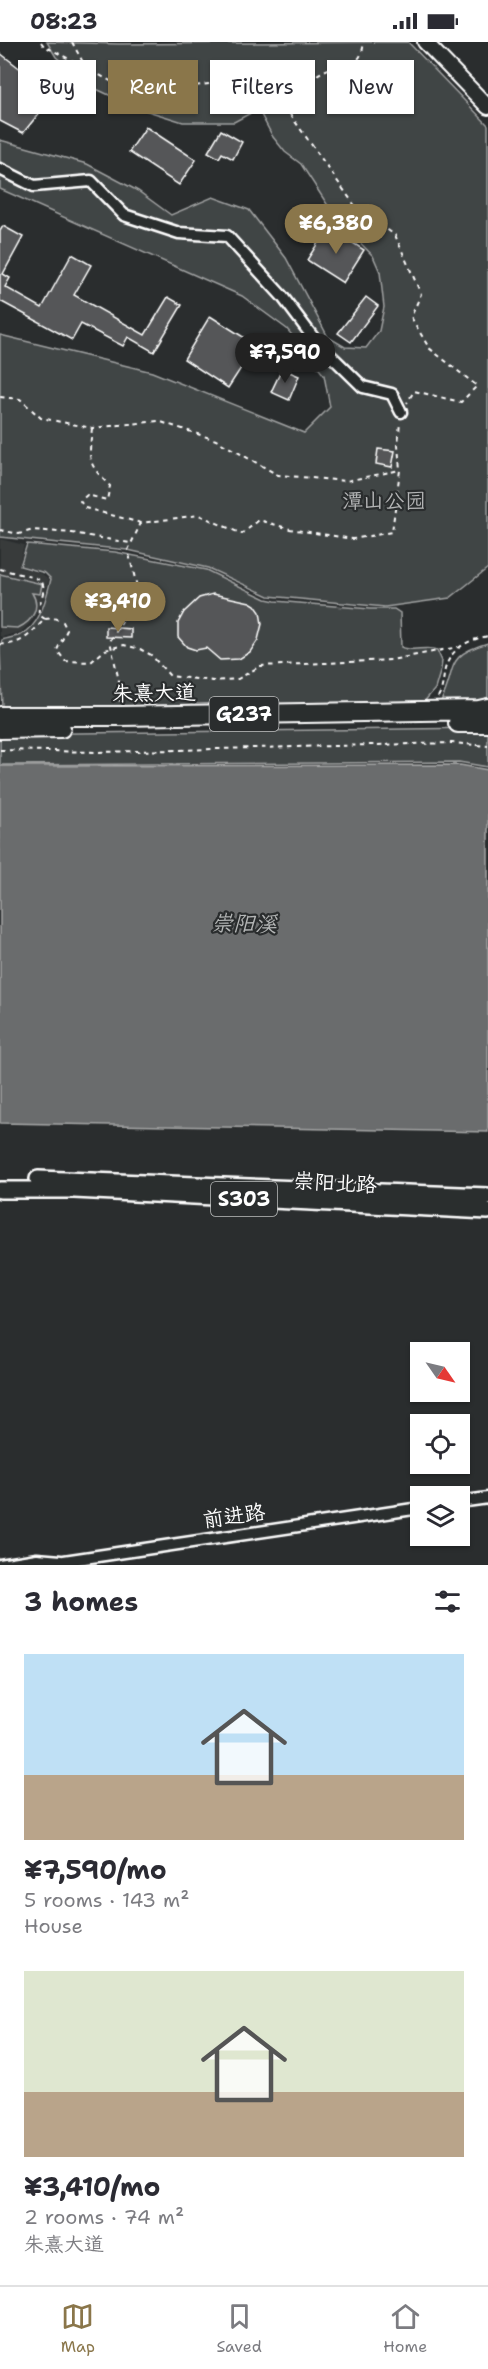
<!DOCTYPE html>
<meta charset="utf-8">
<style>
body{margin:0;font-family:"Shantell Sans","LXGW WenKai TC",sans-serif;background:#f7f7f7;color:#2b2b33;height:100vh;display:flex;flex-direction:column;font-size:22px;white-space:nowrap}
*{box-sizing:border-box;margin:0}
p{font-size:20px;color:#7c7c81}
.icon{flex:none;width:33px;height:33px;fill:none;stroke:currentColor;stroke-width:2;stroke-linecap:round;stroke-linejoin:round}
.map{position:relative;height:1523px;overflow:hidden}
.details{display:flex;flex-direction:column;background:#fff;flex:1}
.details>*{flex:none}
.guide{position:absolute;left:18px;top:18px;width:453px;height:54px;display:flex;gap:12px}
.needle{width:39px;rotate:124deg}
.fabs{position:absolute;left:410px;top:1300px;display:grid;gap:12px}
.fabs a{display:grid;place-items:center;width:60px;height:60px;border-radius:0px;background:#fff;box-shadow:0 2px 4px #0004;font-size:30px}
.price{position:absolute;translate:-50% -51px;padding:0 14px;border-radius:21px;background:#8a764a;color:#fff;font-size:20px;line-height:39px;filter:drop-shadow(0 2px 3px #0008)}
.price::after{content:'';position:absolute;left:50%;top:36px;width:18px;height:14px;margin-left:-9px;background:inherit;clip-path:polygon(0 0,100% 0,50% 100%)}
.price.current{background:#222;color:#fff}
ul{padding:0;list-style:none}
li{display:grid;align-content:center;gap:12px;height:318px;padding:0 24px}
li span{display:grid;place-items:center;height:186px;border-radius:0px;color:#555}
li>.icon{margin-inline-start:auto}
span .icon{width:108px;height:108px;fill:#fffc;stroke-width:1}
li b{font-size:26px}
h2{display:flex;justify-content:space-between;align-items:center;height:72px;padding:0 24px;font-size:26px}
.chip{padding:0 21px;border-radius:0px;background:#fff;box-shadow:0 2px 4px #0004;font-size:21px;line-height:54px}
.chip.current{background:#8a764a;color:#fff}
.status{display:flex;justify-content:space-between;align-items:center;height:42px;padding:0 30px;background:#fff;direction:ltr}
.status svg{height:16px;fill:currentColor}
.dock{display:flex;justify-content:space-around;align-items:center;height:84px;border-top:2px solid #e1e1e2;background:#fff;font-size:16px;color:#7c7c81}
.dock a{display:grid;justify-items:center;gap:3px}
.dock .current{color:#8a764a}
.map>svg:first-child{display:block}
</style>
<div class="status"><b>08:23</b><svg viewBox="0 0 49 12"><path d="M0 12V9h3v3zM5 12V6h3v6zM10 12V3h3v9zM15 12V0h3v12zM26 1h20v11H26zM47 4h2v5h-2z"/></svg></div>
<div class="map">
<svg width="488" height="1523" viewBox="0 0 488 1523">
<rect width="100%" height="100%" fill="#2a2d2e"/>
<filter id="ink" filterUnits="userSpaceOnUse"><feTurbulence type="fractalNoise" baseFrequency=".0167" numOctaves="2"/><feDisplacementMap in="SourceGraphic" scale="12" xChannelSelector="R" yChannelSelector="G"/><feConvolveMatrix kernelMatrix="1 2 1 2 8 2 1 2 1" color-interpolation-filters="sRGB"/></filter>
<g filter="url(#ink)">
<!-- built -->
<path fill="#373a3b" d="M0 497 24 503 19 525 42 532 49 537 44 557 32 579 21 590 2 595 0 594Z"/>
<!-- green -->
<path fill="#414445" stroke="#a0a2a2" stroke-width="1.5" d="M47 0 119 2 408 0 488 83V526L450 556 385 565 269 554 208 526 128 508 0 495V293L152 330 304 391 330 365 324 333 287 287 242 254 0 147V98L87 122 138 149 171 173 213 155 249 168 286 216 328 295 345 305 366 306 379 289 384 265 380 230 373 214 336 176 301 122 285 110 273 95 258 67 234 80H183L135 65 92 45 56 15Z
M27 502 115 510 206 528 266 557 275 559 370 567H394L400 571 401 605C413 611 425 603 437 608L442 619 441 627 435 647 422 662 353 666H2L0 605 2 598C8 596 15 595 21 593 41 583 46 556 51 537L45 531 20 524Z
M0 532 42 542 40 552 32 551C41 565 33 579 18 586L0 585Z
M488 601V656L471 660 440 661C458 628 442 614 488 601Z
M484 686 488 687V725L459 720 0 723V692Z"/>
<!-- water -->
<path fill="#6a6c6d" stroke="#a6a7a7" stroke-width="1.5" d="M460 723 488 728V1090L0 1081V724Z"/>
<!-- building -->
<path fill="#555758" stroke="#fff" stroke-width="1.5" d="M0 11 54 53 23 91 0 79Z
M146 85 196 118 179 143 129 110Z
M221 88 242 100 233 117 222 111 219 116 208 110Z
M3 184 23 195 3 232 10 236 5 245 42 266 72 212 91 223 74 253 145 293 168 255 182 263 154 310 128 295 123 304 81 282 72 298 0 259V189Z
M328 185 364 208 343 241 307 218Z
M366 255 378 264 351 300 338 291Z
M210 274 256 303 228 346 184 317Z
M282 327 299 334 289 358 271 350Z
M378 407 395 409 392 425 376 422Z
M213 552 250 560 255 563 260 570 262 582 258 598 250 610 239 617 220 618 206 606 196 608 187 605 178 595V581L184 570 199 556Z
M106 585 131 587V596L106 595Z"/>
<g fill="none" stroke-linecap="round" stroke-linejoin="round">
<!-- street casing -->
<g stroke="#fff" stroke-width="15">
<path id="street" d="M0 127 34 144 91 139 124 173 179 191 227 194 282 254 315 298 363 345 392 352 401 370
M459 1460 488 1456
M0 1523 37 1517 61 1519
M54 1523 64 1519 420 1466"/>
</g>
<!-- secondary casing -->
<g stroke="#fff" stroke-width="18">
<path id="secondary" d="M425 0 488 65"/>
</g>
<!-- primary casing -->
<g stroke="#fff" stroke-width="20">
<path id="primary" d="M38 1137 488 1154
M0 1148H74L488 1169"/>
</g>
<!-- highway casing -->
<g stroke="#fff" stroke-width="22">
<path id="highway" d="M0 674H121L479 668 488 666
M458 681H488
M0 687 61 686"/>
</g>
<!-- path -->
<path stroke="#fff" stroke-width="2" stroke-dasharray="4.5 4.5" stroke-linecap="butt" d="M41 0 44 4 85 25
M72 0 86 26 122 45H186L248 37 284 64 358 168 395 193 421 252 411 275 429 306 477 344 461 360 414 349 407 361
M284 63C295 47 317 30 336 24 344 21 352 25 358 17 362 13 363 6 364 0
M0 355 20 357 41 376 92 386 158 379 216 398 278 433 346 439 400 428
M92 386C89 418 86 420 110 444L107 458 87 453 80 459 85 466 141 481
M0 488 19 492 33 488 72 491 130 501
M0 527 36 536 42 540C47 551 37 561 39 573L45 577
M0 602C22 604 31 591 45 577L54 576 63 580 67 588 57 608 65 619 91 620 105 608 124 603 140 607 151 613 170 634 213 639 238 637 260 624 391 618 458 605
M438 655C443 647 443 637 445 627 451 606 468 598 488 594
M120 660 119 639 110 599 139 553 128 508 141 481 199 473 242 492 259 478 290 487 353 497 392 490 400 428 398 403 400 380
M0 708 98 710 452 701 488 704"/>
<!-- street -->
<use href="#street" stroke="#2a2d2e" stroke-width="10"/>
<!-- secondary -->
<use href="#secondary" stroke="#2a2d2e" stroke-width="14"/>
<!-- primary -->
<use href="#primary" stroke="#2a2d2e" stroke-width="15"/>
<!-- highway -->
<use href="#highway" stroke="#2a2d2e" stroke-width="18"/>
</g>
</g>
<g text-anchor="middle" stroke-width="4.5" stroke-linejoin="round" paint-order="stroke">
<!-- shield labels -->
<g fill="#2a2d2e" stroke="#bfc0c0" stroke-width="1.5">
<rect x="209.5" y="655" width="69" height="34" rx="4.5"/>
<rect x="211" y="1140" width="66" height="34" rx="4.5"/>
</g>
<g font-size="20" font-weight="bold" fill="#fff">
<text x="244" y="679">G237</text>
<text x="244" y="1164">S303</text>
</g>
<!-- park labels -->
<g font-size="21" fill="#b3b4b5" stroke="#2a2d2e">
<text x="384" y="466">潭山公园</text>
</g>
<!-- street labels -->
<g font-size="21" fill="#fff" stroke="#2a2d2e">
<text transform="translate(154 651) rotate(-1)" y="7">朱熹大道</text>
<text transform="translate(335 1141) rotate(3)" y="7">崇阳北路</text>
<text transform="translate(234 1474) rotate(-8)" y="7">前进路</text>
</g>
<!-- water labels -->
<g font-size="22" font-style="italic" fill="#b4b6b6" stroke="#2a2d2e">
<text transform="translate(244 881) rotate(1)" y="8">崇阳溪</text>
</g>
</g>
</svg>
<div class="fabs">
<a><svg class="needle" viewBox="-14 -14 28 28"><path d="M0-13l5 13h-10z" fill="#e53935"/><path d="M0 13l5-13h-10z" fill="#7c7c81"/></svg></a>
<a><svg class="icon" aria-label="locate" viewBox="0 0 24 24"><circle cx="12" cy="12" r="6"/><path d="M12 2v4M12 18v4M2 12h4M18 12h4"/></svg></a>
<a><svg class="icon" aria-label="layers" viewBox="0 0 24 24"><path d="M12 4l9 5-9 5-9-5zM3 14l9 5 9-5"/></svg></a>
</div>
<b class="price" style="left:336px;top:213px">¥6,380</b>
<b class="price current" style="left:285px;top:342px">¥7,590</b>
<b class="price" style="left:118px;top:591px">¥3,410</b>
<div class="guide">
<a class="chip">Buy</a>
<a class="chip current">Rent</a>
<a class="chip">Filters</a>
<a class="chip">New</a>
</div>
</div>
<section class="details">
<h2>3 homes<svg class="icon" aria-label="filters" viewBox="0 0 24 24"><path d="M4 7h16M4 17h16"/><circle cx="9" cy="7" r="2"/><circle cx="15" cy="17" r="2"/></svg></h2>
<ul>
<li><span style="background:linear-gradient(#bfe0f5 65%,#b9a48a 0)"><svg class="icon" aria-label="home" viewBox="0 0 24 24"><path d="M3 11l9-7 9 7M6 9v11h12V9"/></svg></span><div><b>¥7,590/mo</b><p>5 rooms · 143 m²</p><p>House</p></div></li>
<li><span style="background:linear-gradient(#dfe7d0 65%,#b9a48a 0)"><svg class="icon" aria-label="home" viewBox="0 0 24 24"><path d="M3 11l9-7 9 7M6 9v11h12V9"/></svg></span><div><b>¥3,410/mo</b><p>2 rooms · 74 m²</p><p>朱熹大道</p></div></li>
</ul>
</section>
<nav class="dock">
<a class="current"><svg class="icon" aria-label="map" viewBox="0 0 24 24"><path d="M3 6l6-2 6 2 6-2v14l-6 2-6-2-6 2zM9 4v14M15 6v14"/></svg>Map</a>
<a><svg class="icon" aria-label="saved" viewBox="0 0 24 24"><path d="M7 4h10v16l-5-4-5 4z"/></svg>Saved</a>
<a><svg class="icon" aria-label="home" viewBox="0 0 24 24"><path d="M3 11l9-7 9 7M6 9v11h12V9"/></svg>Home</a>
</nav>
